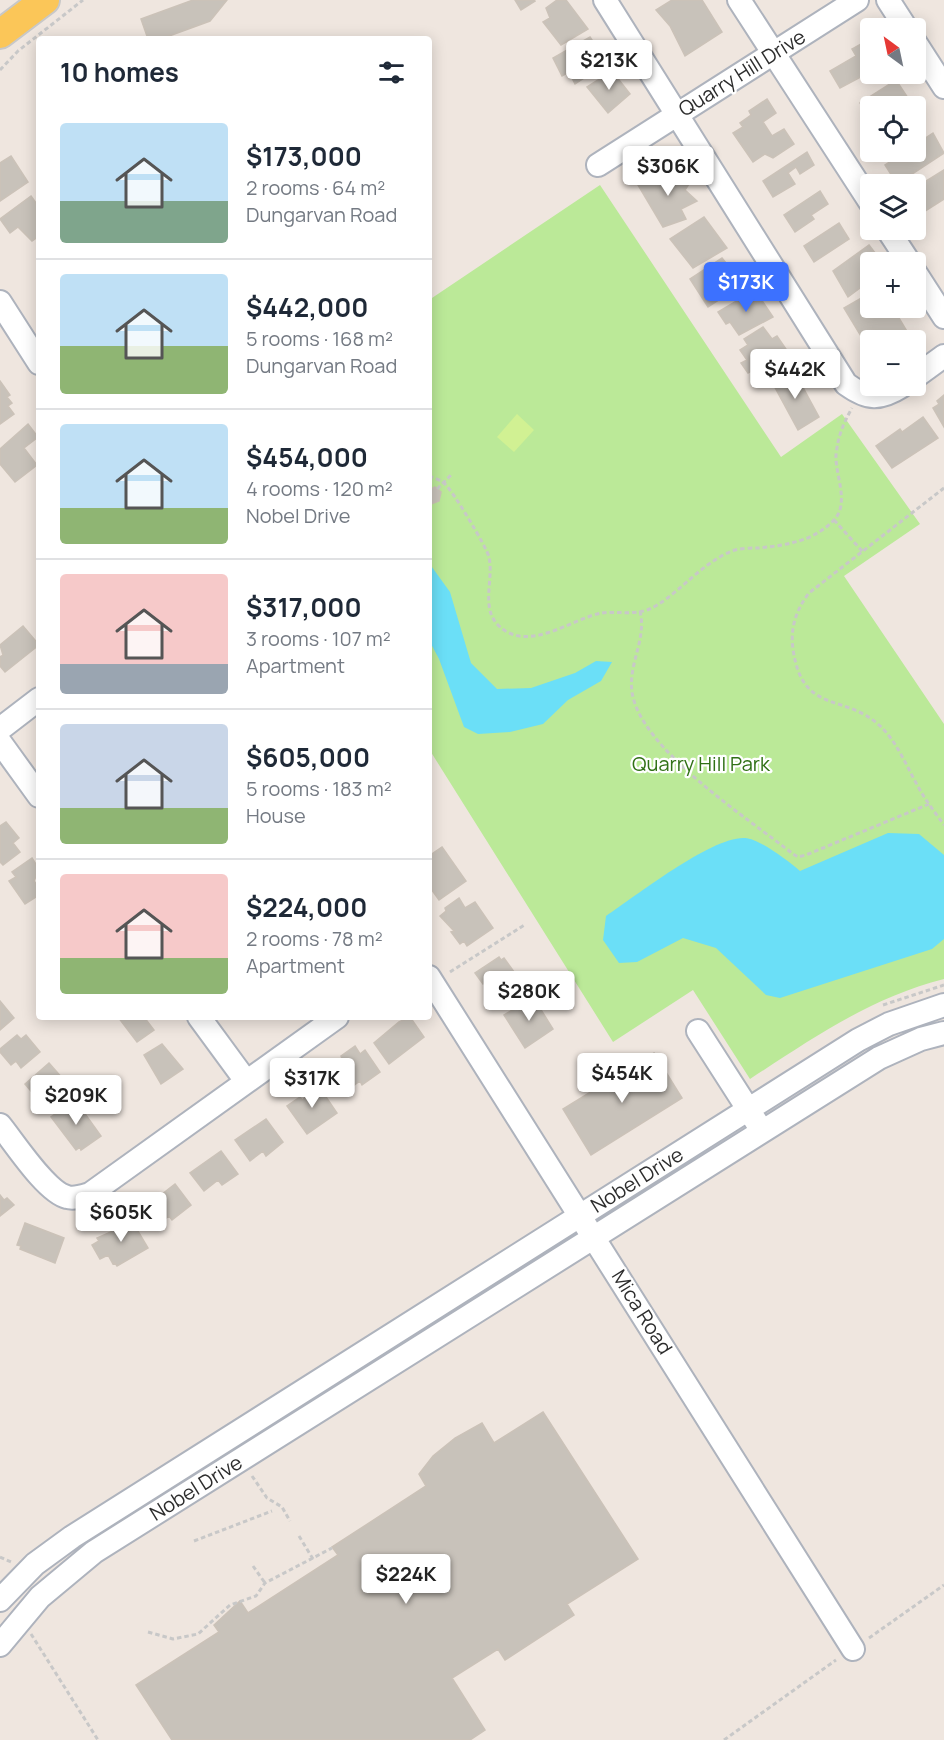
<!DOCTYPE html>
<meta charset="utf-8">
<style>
body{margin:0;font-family:Manrope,sans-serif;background:#f2f2f3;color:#1f2937;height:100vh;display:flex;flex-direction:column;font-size:22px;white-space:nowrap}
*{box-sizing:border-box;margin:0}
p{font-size:20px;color:#747a83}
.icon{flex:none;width:33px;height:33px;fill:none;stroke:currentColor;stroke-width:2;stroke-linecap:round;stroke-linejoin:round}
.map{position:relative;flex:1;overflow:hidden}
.details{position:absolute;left:36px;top:36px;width:396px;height:984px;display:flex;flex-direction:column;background:#fff;border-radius:6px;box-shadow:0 3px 15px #0003}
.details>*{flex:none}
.needle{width:39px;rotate:327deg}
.tools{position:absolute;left:860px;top:18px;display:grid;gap:12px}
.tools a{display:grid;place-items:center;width:66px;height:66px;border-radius:6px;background:#fff;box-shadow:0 3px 15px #0003;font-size:30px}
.price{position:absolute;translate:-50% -51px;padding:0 14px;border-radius:6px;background:#fff;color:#222;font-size:20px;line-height:39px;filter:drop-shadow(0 2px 3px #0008)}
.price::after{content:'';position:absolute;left:50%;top:36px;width:18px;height:14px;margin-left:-9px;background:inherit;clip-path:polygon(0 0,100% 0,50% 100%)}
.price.on{background:#3c71ff;color:#fff}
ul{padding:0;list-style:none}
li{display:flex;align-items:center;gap:18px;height:150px;padding:0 24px}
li+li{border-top:2px solid #e0e1e3}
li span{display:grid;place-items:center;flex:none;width:168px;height:120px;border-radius:6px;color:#555}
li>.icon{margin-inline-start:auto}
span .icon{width:72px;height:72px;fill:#fffc;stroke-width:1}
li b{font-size:26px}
h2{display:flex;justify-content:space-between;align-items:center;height:72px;padding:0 24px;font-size:26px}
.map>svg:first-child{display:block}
</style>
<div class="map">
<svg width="944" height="1740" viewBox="0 0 944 1740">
<rect width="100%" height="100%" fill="#efe6df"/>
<!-- green -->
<path fill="#bbe998" d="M600 185 781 457 842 414 920 524 844 576 944 724V979C870 998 813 1038 750 1079L693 990 613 1042 429 749V300Z"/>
<!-- pitch -->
<path fill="#d1f193" d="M517 414 534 430 514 452 497 437Z"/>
<!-- water -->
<path fill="#6bdff7" d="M429 563 450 592 471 663 497 689 531 688 575 673 596 661 612 662 601 681 568 700 543 724 510 732 478 734 464 727 439 659 429 640Z
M888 833 919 834 944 855V939L932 949 780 998 766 995 716 948 683 938 637 962 619 963 603 940 606 916C636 896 712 836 745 838 760 839 788 861 800 871Z"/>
<!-- building -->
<path fill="#c8c2ba" stroke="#cbc2b8" stroke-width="1.5" d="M193 0H227L210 21 161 39H148L141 19Z
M515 0H534L535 1 521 10Z
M557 0H566L588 29 561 45 543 22 550 18 546 8Z
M672 0H702L722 32 685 56 670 26 656 10Z
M590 37 607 63 575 84 569 72 562 76 553 58Z
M870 39V72L840 88 830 71 856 56 852 49Z
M612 71 630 94 608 113 587 87Z
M896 80 908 98 894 106H870V119L860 103Z
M767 99 776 113 763 122 772 136 784 129 794 144 773 158 765 154 753 162 733 133 743 127 740 123 751 115 749 111Z
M933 133 944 153 897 184 885 165 905 152H915V145Z
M807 152 814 165 800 174 796 167 788 173 795 184 773 197 763 181Z
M11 156 28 182 0 201V163Z
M680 167 689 184 685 190 697 201 681 209 686 219 663 227 638 185 659 172 664 181Z
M944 170V199L919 215 915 209V188Z
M820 191 828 204 811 215 814 219 795 232 784 215Z
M31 196 36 203 39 202V236L32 241 18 227 10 233 0 219Z
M704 217 727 248 693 268 670 239Z
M839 223 849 239 814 262 804 246Z
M869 245 882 262H870V272L866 276 868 282 848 297 833 271Z
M722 258 743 284 708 307 690 279Z
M755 290 773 317 739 335 730 322 726 324 718 312Z
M870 293V308H893L908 333 897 340H870V351L844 308Z
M763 327 772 339 777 336 786 349 765 367 764 364 748 373 741 363 747 360 740 350 748 345 744 339Z
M793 369 819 417 798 430 772 382Z
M0 381 10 395 7 397 12 403 8 406 14 414 0 424Z
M944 395V427L933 408 939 404 937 401Z
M923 417 938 438 892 468 876 446 900 429 902 432Z
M28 424 38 437 24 448 37 465 15 482 0 464V449Z
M435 487 441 492 439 501 431 504 429 490Z
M23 626 39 645 5 672 0 666V657L3 655 0 645Z
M6 822 19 838 13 843 20 852 3 865 0 862V826Z
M442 847 466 881 439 900 429 886V856Z
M32 858 39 869 34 881 39 888V895L25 904 9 881 16 877 12 872Z
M459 898 465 908 475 902 493 928 467 946 464 941 460 944 451 932 454 931 440 916 446 911 445 908Z
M499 957 501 960 504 958 517 976 512 979 520 991 504 1002 486 982 483 984 475 973Z
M533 997 553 1029 525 1048 504 1015Z
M0 1001 14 1018 0 1030Z
M118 1017H144L154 1030 137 1042Z
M410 1017 424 1037 389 1064 374 1043 399 1022Z
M17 1035 21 1039 26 1035 40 1052 21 1068 16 1061 11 1065 0 1052V1049Z
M162 1044 183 1069 161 1084 144 1055Z
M355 1046 360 1054 365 1050 380 1072 362 1085 360 1081 346 1091 333 1072 344 1064 341 1056Z
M654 1053 682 1098 591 1155 563 1109Z
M49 1063 70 1087 53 1102 43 1091 36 1097 25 1084Z
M311 1084 322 1091 337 1113 307 1134 287 1106 300 1097 302 1100 307 1096 303 1090Z
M70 1103 73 1107 78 1104 101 1136 81 1150 80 1147 76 1150 51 1117Z
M266 1119 283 1142 266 1156 263 1151 250 1161 235 1140Z
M221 1151 238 1174 222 1185 218 1180 204 1191 190 1173Z
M175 1184 191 1205 172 1220 169 1216 156 1226 143 1209Z
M0 1195 4 1200 7 1198 14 1205 0 1216Z
M129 1216 148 1248 117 1266 115 1263 113 1264 108 1255 100 1259 92 1245 99 1241 97 1238 122 1227 119 1222Z
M25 1223 64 1238 55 1263 20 1249 21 1246 17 1245Z
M543 1412 638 1559 567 1604 574 1615 505 1660 498 1649 452 1678 485 1730 470 1740H172L136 1685 219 1632 214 1625 240 1601 248 1613 338 1555 332 1547 426 1486 419 1474 433 1456 455 1438 482 1423 494 1443Z"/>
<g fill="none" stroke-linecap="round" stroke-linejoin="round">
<!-- minor casing -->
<g stroke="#aeb3bd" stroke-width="26">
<path id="minor" d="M605 0 846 384C868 400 880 400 902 386
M739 0 870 202
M888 0 906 28
M915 42 944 87
M598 165 857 0
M888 230 909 262
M915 272 944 317
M0 302 39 363
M915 377 944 356
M0 729 39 699
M0 742 39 796
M429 977 853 1649
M199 1017 246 1081
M698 1031 757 1123
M0 1125C14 1142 46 1192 67 1197 74 1199 83 1196 90 1194L337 1017
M0 1600 35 1564 72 1537 858 1040 889 1024 944 1005
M0 1645 40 1597 94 1552 879 1058 921 1039 944 1033"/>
</g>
<!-- major casing -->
<g stroke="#c8c8c8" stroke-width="32">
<path id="major" d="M0 34 45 0"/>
</g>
<!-- path -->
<path stroke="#c8c8c8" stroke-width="3" stroke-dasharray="4.5 3" stroke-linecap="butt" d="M0 70 18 51 83 0
M429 476C434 478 441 480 445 484 453 491 487 548 489 557 494 580 480 608 499 626 529 654 572 618 602 613 617 611 632 615 647 610 675 599 699 564 732 551 740 548 751 548 759 548 787 545 814 541 834 520 850 503 835 475 836 455 838 436 843 424 852 408
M944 488 809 593C796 610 790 628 793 649 802 715 844 693 879 725 899 743 909 773 923 795 929 805 937 815 944 825
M437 489 452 474
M834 520 863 552
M640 611C647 639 628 664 632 692 640 749 749 819 793 854L798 857 806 855 929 804
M450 972 526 924
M883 1005 944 985
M252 1476 267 1498 282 1507 290 1521
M299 1536 313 1559
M194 1541 272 1511
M0 1557 11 1562
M253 1566 265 1583
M148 1632 173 1639 198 1634 230 1605 256 1596 265 1583 332 1548
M31 1634 98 1740
M869 1638 944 1585
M724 1740 836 1660"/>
<!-- minor -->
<use href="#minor" stroke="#fff" stroke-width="22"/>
<!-- major -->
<use href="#major" stroke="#fbc658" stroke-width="28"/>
</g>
<g text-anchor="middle" stroke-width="4.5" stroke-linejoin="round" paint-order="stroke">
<!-- street labels -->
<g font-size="20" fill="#2d2d2d" stroke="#fff">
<text transform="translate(742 73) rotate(-32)" y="7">Quarry Hill Drive</text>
<text transform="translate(637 1180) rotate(-32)" y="7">Nobel Drive</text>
<text transform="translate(642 1312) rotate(58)" y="7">Mica Road</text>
<text transform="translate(196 1488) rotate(-32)" y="7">Nobel Drive</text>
</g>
<!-- park labels -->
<g font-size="20" fill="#317116" stroke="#fff">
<text x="701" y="771">Quarry Hill Park</text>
</g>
</g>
</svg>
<div class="tools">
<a><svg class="needle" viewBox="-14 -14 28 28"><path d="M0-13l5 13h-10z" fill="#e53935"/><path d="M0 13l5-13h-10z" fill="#747a83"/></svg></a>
<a><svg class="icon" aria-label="locate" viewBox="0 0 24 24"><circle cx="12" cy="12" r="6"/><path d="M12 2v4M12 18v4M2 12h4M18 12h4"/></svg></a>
<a><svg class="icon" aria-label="layers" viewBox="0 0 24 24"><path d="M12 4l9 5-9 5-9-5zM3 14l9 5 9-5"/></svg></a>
<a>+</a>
<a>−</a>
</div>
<b class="price" style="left:609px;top:91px">$213K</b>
<b class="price" style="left:668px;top:197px">$306K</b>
<b class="price on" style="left:746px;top:313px">$173K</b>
<b class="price" style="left:795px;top:400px">$442K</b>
<b class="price" style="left:529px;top:1022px">$280K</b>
<b class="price" style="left:622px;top:1104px">$454K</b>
<b class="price" style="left:312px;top:1109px">$317K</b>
<b class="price" style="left:76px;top:1126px">$209K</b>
<b class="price" style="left:121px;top:1243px">$605K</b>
<b class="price" style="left:406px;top:1605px">$224K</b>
<section class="details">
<h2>10 homes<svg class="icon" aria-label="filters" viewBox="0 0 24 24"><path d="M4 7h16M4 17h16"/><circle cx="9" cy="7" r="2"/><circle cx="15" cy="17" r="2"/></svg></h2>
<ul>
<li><span style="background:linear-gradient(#bfe0f5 65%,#7fa58c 0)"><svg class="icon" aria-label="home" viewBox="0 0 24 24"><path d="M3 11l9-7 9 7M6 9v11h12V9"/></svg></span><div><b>$173,000</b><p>2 rooms · 64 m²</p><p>Dungarvan Road</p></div></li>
<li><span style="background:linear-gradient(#bfe0f5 60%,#8fb573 0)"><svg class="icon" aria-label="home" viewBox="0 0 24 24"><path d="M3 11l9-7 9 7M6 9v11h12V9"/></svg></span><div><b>$442,000</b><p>5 rooms · 168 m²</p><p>Dungarvan Road</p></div></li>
<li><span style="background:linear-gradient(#bfe0f5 70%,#8fb573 0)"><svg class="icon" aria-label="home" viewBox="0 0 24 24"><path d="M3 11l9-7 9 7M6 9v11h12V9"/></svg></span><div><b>$454,000</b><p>4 rooms · 120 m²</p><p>Nobel Drive</p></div></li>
<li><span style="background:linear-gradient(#f6c9c9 75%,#9aa5b1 0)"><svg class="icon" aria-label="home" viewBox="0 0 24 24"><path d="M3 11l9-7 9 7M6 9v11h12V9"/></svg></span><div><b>$317,000</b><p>3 rooms · 107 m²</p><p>Apartment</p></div></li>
<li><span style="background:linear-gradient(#c9d6e8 70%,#8fb573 0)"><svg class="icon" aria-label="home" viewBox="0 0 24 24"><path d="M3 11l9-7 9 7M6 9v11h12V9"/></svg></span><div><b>$605,000</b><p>5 rooms · 183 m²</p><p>House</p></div></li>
<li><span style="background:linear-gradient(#f6c9c9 70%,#8fb573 0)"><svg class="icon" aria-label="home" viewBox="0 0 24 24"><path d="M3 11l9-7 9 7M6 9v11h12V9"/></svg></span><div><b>$224,000</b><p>2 rooms · 78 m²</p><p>Apartment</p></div></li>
</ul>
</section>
</div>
